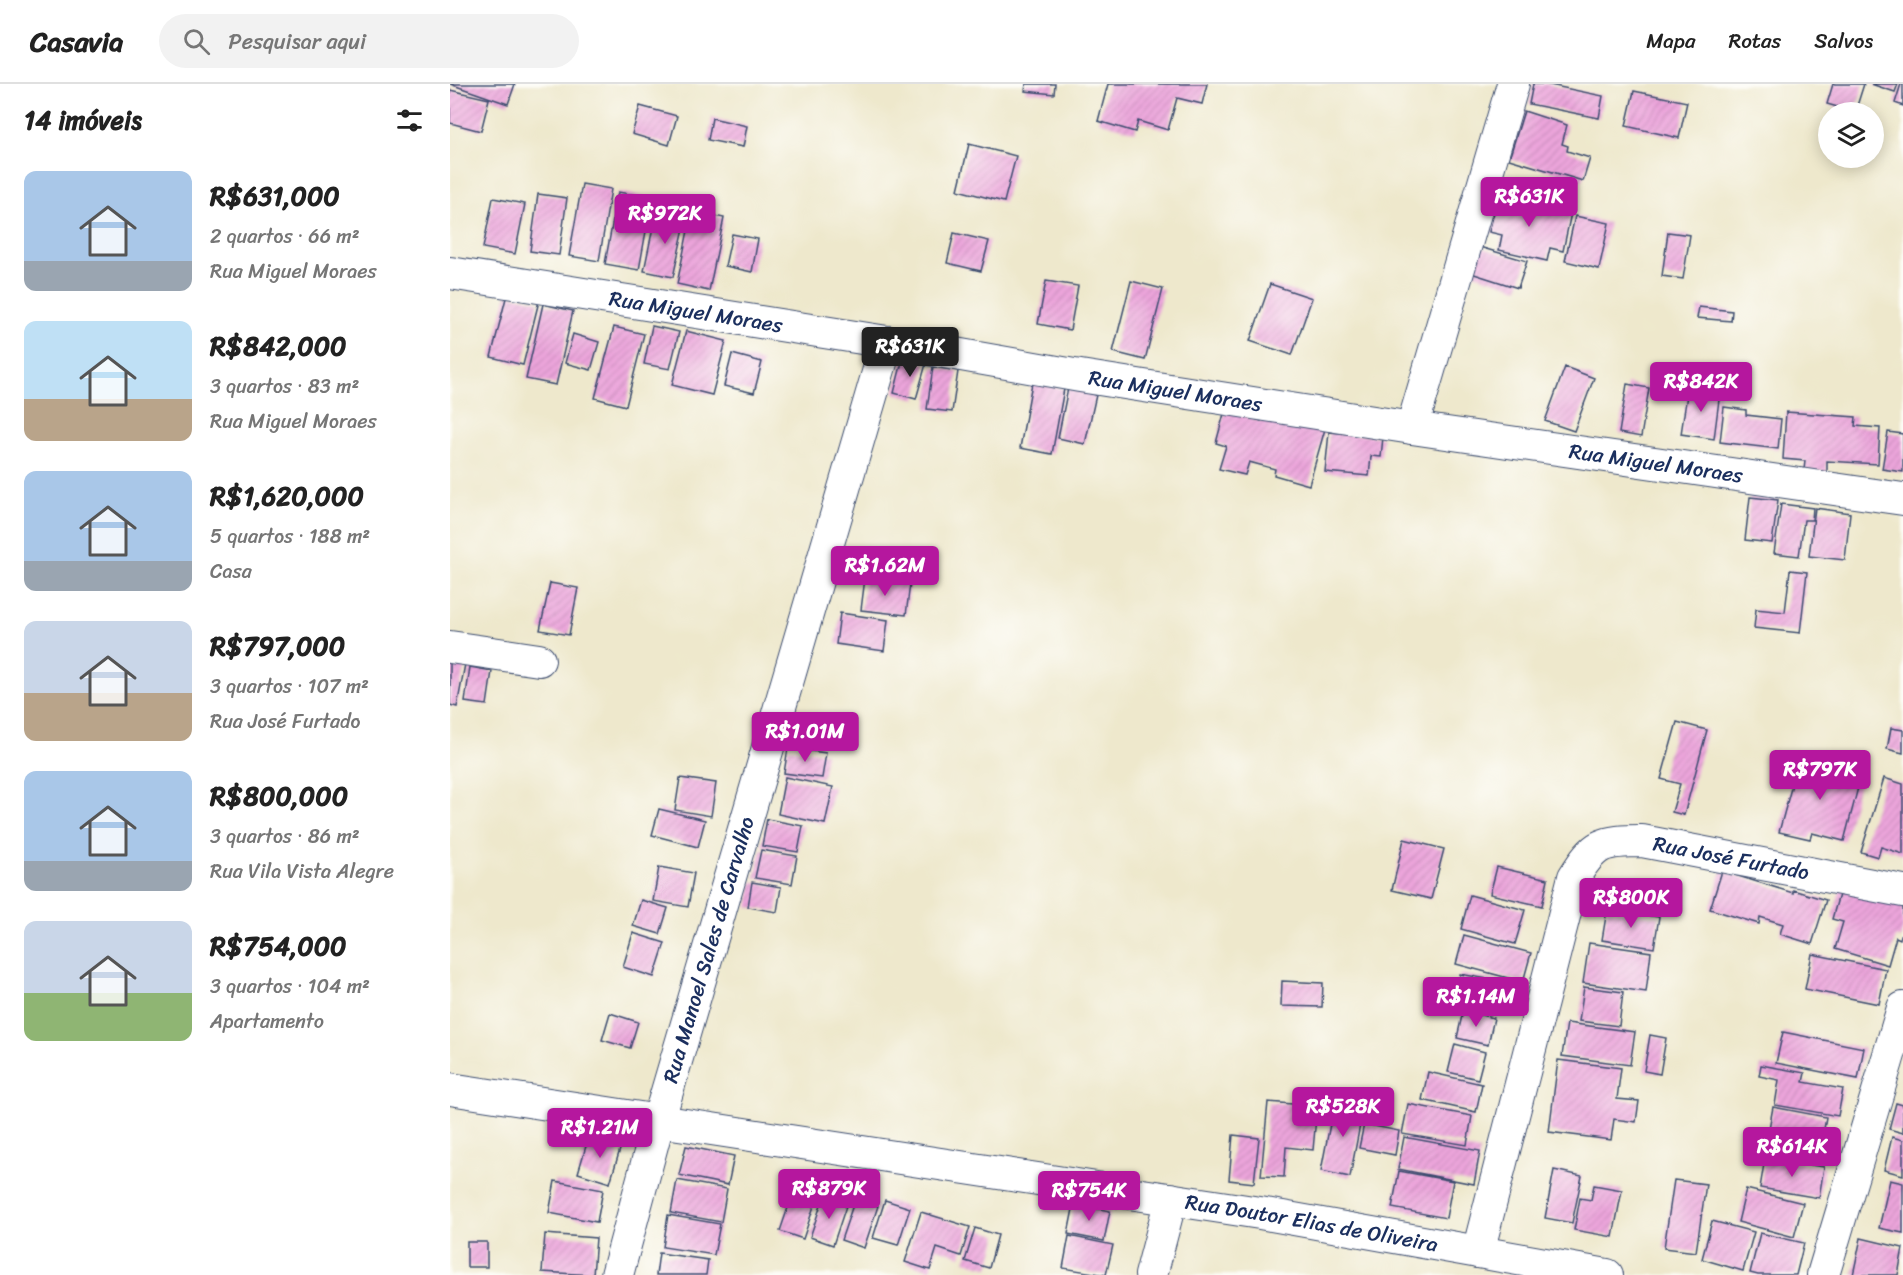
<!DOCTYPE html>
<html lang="pt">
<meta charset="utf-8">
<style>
body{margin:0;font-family:Sriracha,sans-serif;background:#f2f2f2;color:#222;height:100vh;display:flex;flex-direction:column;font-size:22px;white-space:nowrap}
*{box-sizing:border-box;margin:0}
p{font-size:20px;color:#767676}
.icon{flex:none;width:33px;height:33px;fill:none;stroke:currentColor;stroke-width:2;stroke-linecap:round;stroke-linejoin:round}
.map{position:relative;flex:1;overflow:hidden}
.drawer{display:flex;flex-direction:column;background:#fff;width:450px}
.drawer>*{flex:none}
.buttons{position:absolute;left:1368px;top:18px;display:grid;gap:12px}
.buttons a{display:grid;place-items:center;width:66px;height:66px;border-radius:50%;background:#fff;box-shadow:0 3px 15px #0003;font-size:30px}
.price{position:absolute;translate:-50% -51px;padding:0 14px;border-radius:6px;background:#b5179e;color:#fff;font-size:20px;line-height:39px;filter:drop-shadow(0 2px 3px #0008)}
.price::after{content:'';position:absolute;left:50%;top:36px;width:18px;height:14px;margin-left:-9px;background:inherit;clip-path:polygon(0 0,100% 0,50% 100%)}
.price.selected{background:#222;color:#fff}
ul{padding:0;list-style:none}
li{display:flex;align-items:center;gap:18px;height:150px;padding:0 24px}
li span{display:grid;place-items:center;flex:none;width:168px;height:120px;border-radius:12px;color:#555}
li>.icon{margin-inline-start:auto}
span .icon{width:72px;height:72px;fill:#fffc;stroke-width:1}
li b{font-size:26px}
h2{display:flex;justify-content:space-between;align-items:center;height:72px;padding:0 24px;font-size:26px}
header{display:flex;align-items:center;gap:36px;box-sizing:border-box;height:84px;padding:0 30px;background:#fff;border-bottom:2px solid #e0e0e0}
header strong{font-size:28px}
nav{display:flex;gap:33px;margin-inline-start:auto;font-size:21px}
.search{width:420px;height:54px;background:#f2f2f2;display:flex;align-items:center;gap:15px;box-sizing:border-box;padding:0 21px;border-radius:33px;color:#767676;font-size:22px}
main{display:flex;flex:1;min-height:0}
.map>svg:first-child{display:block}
</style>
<header>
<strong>Casavia</strong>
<div class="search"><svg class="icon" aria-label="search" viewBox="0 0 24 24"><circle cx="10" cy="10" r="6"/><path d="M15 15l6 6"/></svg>Pesquisar aqui</div>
<nav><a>Mapa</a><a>Rotas</a><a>Salvos</a></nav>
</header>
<main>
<section class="drawer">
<h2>14 imóveis<svg class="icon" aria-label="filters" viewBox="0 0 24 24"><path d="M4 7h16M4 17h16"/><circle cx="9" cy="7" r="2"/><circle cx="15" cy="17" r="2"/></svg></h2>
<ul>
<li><span style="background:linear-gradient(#a9c7e8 75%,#9aa5b1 0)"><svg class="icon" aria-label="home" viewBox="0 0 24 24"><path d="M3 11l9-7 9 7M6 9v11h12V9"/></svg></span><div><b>R$631,000</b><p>2 quartos · 66 m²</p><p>Rua Miguel Moraes</p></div></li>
<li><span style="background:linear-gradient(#bfe0f5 65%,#b9a48a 0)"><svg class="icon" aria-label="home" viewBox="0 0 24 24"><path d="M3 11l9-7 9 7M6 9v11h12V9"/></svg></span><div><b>R$842,000</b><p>3 quartos · 83 m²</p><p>Rua Miguel Moraes</p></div></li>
<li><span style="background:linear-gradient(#a9c7e8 75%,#9aa5b1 0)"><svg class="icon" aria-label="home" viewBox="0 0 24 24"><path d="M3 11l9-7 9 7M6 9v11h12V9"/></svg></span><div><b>R$1,620,000</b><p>5 quartos · 188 m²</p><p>Casa</p></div></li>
<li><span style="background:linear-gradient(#c9d6e8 60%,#b9a48a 0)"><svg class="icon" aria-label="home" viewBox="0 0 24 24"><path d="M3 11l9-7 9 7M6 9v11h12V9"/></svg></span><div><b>R$797,000</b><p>3 quartos · 107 m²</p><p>Rua José Furtado</p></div></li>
<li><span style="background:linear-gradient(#a9c7e8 75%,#9aa5b1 0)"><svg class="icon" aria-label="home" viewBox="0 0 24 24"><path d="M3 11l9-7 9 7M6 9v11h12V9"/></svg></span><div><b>R$800,000</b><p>3 quartos · 86 m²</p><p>Rua Vila Vista Alegre</p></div></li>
<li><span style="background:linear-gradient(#c9d6e8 60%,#8fb573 0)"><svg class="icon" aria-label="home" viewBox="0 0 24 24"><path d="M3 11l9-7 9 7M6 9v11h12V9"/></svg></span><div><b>R$754,000</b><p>3 quartos · 104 m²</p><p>Apartamento</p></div></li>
</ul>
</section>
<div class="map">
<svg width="1453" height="1191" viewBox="0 0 1453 1191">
<defs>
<pattern id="building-hatch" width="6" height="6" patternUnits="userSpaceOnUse" patternTransform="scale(1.5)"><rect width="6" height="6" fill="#eca5db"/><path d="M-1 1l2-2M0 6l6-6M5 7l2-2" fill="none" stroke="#ca8ebe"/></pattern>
</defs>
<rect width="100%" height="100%" fill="#fdfcf7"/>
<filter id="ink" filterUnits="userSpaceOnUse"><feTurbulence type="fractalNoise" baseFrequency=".0167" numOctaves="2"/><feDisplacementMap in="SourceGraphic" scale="12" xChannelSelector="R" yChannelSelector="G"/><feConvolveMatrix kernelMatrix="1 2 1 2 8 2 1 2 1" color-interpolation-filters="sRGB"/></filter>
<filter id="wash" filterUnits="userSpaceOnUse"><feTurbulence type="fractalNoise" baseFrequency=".008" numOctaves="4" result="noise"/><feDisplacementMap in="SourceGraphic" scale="24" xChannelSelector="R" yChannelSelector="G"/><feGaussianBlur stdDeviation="1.35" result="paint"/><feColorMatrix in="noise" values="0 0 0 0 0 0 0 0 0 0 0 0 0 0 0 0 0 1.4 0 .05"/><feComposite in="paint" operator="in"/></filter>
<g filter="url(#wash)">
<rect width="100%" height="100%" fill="#eee8cc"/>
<g id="blocks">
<!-- building -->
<path fill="url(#building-hatch)" d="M0 0H65L58 20Z
M576 0H605L604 10 575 7Z
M658 0H757L752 20 727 14 718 46 688 37 685 48 648 37Z
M1083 0H1095L1153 12 1149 34 1079 20Z
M1383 0H1414L1405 28 1377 20Z
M1421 0H1448L1445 8Z
M1451 0H1453V22L1445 19Z
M0 6 39 15 31 47 0 39Z
M1184 7 1237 18 1229 54 1176 42Z
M190 22 227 32 219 61 182 50Z
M1074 27 1117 41 1112 60 1118 62 1117 67 1140 74 1133 97 1059 75Z
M262 34 297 42 293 63 258 56Z
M519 60 566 72 554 118 508 106Z
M132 100 161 105 149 177 119 172Z
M168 108 202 114 189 186 155 180Z
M88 110 117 114 109 171 80 167Z
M1048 113 1121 129 1113 167 1100 164 1097 177 1049 166 1052 151 1039 148Z
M43 114 75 120 65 170 33 164Z
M242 127 274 134 259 207 227 200Z
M206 129 236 135 223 193 194 187Z
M1125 132 1159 139 1149 185 1115 177Z
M1218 148 1240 151 1233 195 1212 192Z
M504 149 539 157 531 187 497 179Z
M282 150 308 155 302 188 275 182Z
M1026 162 1077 177 1068 204 1018 188Z
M596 197 628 202 620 246 588 240Z
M681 197 713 205 695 276 663 268Z
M820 200 862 214 842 271 800 257Z
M57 210 89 217 73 281 41 273Z
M93 220 123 227 106 301 76 295Z
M1249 223 1282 227 1281 237 1247 234Z
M202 242 229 248 220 285 194 280Z
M164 243 194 250 176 322 145 314Z
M236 247 276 257 262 311 222 301Z
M123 250 149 258 141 286 115 279Z
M282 270 312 278 304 309 274 302Z
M453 274 476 280 466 315 444 309Z
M483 283 508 287 502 328 477 325Z
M1115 283 1144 294 1124 347 1095 337Z
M582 299 614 305 602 370 570 364Z
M1177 300 1199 304 1191 353 1169 349Z
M618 304 646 311 635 360 608 354Z
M1238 304 1270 308 1264 355 1231 350Z
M1274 323 1296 326V331L1331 335 1328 365 1270 358Z
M775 326 811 337 813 327 875 345 859 401 824 391 825 385 799 378 795 391 769 385 776 362 766 359Z
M1336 328 1406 333 1405 342 1430 344 1428 380 1377 377V388L1354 386 1355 377 1333 375Z
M879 348 933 353 931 373 921 372 919 392 875 388Z
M1438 348 1453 350V388L1432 385Z
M1300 413 1328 416 1322 459 1295 456Z
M1331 420 1363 424 1362 436H1354L1349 472 1324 469Z
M1365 424 1400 429 1395 476 1359 472Z
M1340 486 1357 488 1350 549 1304 544 1306 525 1335 528Z
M415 494 460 500 456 531 411 526Z
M100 499 128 504 119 551 90 546Z
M390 529 438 536 434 567 386 560Z
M0 577 15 580 7 623 0 621Z
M20 583 42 587 37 621 15 618Z
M1227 638 1257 646 1234 731 1222 728 1230 700 1211 695Z
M1441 644 1453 646V669L1437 665Z
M338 664 376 669 372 694 334 689Z
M1350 671 1380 679 1379 684 1411 692 1394 757 1362 749 1360 755 1329 748Z
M335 693 383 703 375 740 328 730Z
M230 694 266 699 261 732 225 726Z
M1434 694 1453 700V770L1431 763 1428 773 1411 768Z
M209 725 255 736 248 763 202 751Z
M317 735 353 742 348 768 312 762Z
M954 755 994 765 981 815 942 806Z
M311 766 347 772 342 800 305 794Z
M209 783 244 789 238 823 203 817Z
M1047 783 1098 795 1092 822 1040 810Z
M1272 787 1343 809V806L1376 816 1362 860 1330 850 1333 840 1310 833 1309 840 1260 825Z
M302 798 331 803 327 828 298 823Z
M1392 800 1453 818V845L1450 855 1446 853 1438 881 1385 865 1393 838 1382 835Z
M1020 811 1075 826 1065 860 1011 845Z
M191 816 218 824 210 850 183 842Z
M1157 826 1209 833 1204 864 1152 856Z
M183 849 215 859 204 893 173 883Z
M1014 851 1081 869 1073 898 1006 880Z
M1139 859 1201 868 1196 908 1133 899Z
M1362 870 1436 885 1429 920 1355 905Z
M1010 890 1060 899 1054 927 1005 919Z
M832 897 873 899 872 923 831 922Z
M1134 903 1173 908 1169 942 1129 937Z
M1013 927 1044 934 1038 961 1007 954Z
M160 929 188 938 180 964 152 956Z
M1117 939 1185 948 1180 981 1112 972Z
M1333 948 1414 964 1408 995 1326 979Z
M1200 951 1216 954 1210 990 1194 987Z
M1005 960 1035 968 1028 995 998 988Z
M1108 976 1171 984 1167 1015 1189 1017 1186 1038 1164 1035 1161 1056 1099 1048Z
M1311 981 1355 989 1353 998 1393 1005 1388 1032 1325 1021 1329 996 1309 992Z
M978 988 1032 1000 1026 1028 972 1016Z
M885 1014 914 1020 900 1093 871 1087Z
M818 1018 867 1022 863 1066 836 1063 834 1093 811 1092Z
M1446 1019 1453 1021V1049L1439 1045Z
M958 1020 1022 1032 1017 1061 952 1050Z
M1323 1023 1376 1033 1369 1075 1341 1070 1343 1055 1318 1050Z
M914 1040 949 1047 945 1071 909 1064Z
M783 1051 809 1054 804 1099 779 1096Z
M139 1052 171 1062 160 1099 128 1089Z
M954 1053 1030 1067 1024 1100 948 1085Z
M1442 1053 1453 1056V1091L1434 1086Z
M236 1062 284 1072 278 1101 229 1091Z
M1315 1074 1374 1083 1369 1114 1310 1104Z
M1104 1086 1132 1092 1122 1139 1095 1134Z
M949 1087 1003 1097 996 1134 942 1124Z
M227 1096 277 1105 271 1138 221 1129Z
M1224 1096 1256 1100 1246 1168 1214 1164Z
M1440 1096 1453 1099V1149L1429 1144Z
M105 1097 153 1106 147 1138 99 1129Z
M1144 1101 1172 1106 1163 1153 1124 1146 1130 1114 1141 1116Z
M1296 1105 1353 1119 1344 1153 1288 1138Z
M344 1106 367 1113 353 1155 330 1147Z
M374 1112 397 1119 383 1161 360 1153Z
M405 1115 428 1122 414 1164 391 1156Z
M435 1116 460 1124 448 1161 423 1154Z
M624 1120 660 1127 654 1157 618 1150Z
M471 1128 520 1143 511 1172 487 1164 480 1186 455 1178Z
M218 1131 270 1140 264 1171 213 1163Z
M1262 1137 1304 1148 1293 1187 1252 1175Z
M525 1144 548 1151 539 1184 515 1177Z
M1310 1149 1354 1159 1346 1191H1308L1300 1189Z
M95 1150 146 1154 143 1191 92 1188Z
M619 1152 663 1161 656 1191 613 1184Z
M1411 1154 1453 1164 1448 1191H1403Z
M17 1158H37V1183H17Z
M209 1169 258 1176 256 1191H206Z"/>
</g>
</g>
<g filter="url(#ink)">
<use href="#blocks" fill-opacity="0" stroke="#3b4b6e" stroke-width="1.5"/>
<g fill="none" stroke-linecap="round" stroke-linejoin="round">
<!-- minor casing -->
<g stroke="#3b4b6e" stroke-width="34">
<g id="minor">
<path id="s1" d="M0 189 437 258 630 292 962 344 1453 415"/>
<path d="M962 344 1063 0"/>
<path d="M0 563 89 576"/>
<path id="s2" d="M0 1005 810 1129 1157 1191"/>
<path id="s3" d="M1028 1168 1124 793C1145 759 1152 757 1192 757L1453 807"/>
<path id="s4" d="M167 1191 209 1035 437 258"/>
<path d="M701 1191 721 1115"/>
<path d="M1373 1191 1453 924"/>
</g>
</g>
<!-- minor -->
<use href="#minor" stroke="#fff" stroke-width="32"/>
</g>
</g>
<g text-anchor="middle" stroke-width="4.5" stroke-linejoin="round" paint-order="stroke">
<!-- street labels -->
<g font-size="21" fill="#1b2f5e" stroke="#fdfcf7">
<text dy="7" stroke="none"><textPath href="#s1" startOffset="249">Rua Miguel Moraes</textPath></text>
<text dy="7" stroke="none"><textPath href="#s1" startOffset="735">Rua Miguel Moraes</textPath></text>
<text dy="7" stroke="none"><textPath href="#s1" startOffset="1221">Rua Miguel Moraes</textPath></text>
<text dy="7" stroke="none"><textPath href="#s3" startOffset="561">Rua José Furtado</textPath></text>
<text dy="7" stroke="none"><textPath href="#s4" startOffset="338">Rua Manoel Sales de Carvalho</textPath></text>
<text dy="7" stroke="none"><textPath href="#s2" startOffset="872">Rua Doutor Elias de Oliveira</textPath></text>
</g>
</g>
</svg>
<div class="buttons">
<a><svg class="icon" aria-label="layers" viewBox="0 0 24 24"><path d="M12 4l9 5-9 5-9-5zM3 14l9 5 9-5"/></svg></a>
</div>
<b class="price" style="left:1079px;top:144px">R$631K</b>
<b class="price" style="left:215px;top:161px">R$972K</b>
<b class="price selected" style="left:460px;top:294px">R$631K</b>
<b class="price" style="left:1251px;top:329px">R$842K</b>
<b class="price" style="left:435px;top:513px">R$1.62M</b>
<b class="price" style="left:355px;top:679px">R$1.01M</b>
<b class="price" style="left:1370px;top:717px">R$797K</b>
<b class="price" style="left:1181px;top:845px">R$800K</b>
<b class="price" style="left:1026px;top:944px">R$1.14M</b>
<b class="price" style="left:893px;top:1054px">R$528K</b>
<b class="price" style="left:150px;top:1075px">R$1.21M</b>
<b class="price" style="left:1342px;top:1094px">R$614K</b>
<b class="price" style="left:379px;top:1136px">R$879K</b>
<b class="price" style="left:639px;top:1138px">R$754K</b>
</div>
</main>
